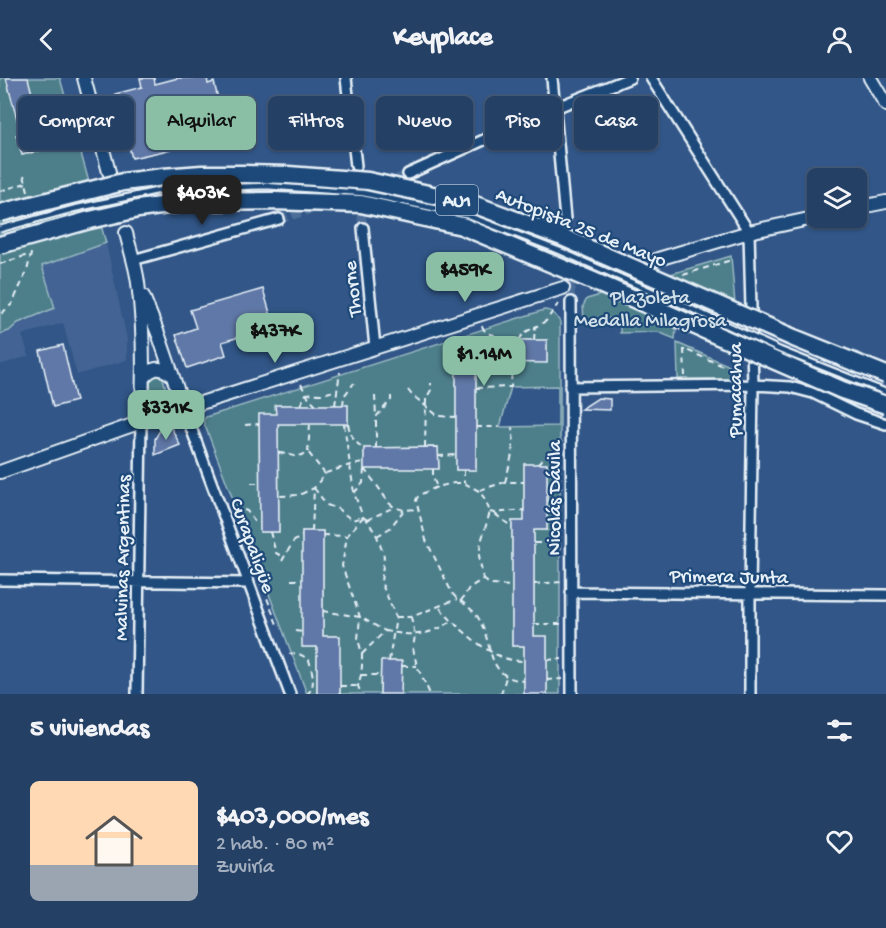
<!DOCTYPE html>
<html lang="es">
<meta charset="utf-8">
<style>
body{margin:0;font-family:"Gochi Hand",sans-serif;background:#2d476b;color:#f1f3f6;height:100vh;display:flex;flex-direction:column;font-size:22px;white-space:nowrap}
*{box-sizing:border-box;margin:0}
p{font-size:20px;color:#a3afbf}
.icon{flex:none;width:33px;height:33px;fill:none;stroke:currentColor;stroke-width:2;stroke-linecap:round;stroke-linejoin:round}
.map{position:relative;height:616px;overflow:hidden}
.drawer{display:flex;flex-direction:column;background:#254065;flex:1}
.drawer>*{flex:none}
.guide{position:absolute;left:18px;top:18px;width:850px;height:54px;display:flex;gap:12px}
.tools{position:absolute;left:807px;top:90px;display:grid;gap:12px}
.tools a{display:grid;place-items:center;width:60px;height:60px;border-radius:9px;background:#254065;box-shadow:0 2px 4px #0004,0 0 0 2px #425979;font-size:30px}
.price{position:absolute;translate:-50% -51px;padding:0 14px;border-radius:12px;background:#8abfa5;color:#111;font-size:20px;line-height:39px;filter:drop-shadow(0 2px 3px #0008)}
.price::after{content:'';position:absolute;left:50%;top:36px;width:18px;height:14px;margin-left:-9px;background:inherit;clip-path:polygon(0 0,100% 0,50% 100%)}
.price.on{background:#222;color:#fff}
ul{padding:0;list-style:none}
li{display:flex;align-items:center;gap:18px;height:150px;padding:0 30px}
li span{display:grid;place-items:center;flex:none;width:168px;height:120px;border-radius:9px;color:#555}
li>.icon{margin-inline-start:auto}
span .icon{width:72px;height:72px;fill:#fffc;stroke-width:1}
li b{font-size:26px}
h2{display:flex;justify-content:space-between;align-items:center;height:72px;padding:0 30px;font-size:26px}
.tag{padding:0 21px;border-radius:9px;background:#254065;box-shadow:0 2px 4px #0004,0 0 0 2px #425979;font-size:21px;line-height:54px}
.tag.on{background:#8abfa5;color:#111}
header{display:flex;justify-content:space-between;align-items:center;height:78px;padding:0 30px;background:#254065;font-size:27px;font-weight:800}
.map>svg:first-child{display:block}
</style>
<header><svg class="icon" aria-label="back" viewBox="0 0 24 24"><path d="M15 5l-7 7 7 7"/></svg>Keyplace<svg class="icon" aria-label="person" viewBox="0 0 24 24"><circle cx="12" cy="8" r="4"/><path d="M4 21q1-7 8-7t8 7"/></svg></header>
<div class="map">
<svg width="886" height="616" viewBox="0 0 886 616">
<rect width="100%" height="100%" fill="#315687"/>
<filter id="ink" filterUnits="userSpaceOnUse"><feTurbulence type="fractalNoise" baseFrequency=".0167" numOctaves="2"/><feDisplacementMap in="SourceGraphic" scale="12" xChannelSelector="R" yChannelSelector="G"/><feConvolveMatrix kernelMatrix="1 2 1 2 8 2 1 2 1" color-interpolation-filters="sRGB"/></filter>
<g filter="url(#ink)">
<!-- built -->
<path fill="#426393" d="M106 165 127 261V282L77 297 63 245 22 257 29 278 0 287V256L9 253 18 245 55 230 42 188Z"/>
<!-- green -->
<path fill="#4d7f8b" stroke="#9ab8c2" stroke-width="1.5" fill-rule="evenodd" d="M0 0H60L106 165 42 188 55 230 18 245 9 253 0 256Z
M731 178 735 226 681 202 675 261 658 254 620 255V240L584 242 583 228 587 221Z
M544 232C552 232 556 237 560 244V616H547V559L534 558V452H547V386H524V443H512V568H524V616H401L402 583H381L380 616H340L339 558H323V453H302L303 569H317V616H307L204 345 203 343 206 339ZM477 262H547V284H476V392H456V274H476ZM558 308V348L500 349 511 309ZM276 327H348V345L278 346 279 454H260L259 337 276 336ZM364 370 438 369 439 390 364 391Z
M677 265 739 292V301H678Z
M160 298 163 300 169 323 168 326 152 329 150 302 152 299Z"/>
<!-- building -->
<path fill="#6078a7" stroke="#e8f1f8" stroke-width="1.5" d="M6 0H28L37 36 48 33 58 68 22 77 16 57 21 56Z
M140 0H154L155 6 178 0H207L208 6 214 4 227 59 132 80 115 16 142 9Z
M263 211 274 249 222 264 226 277 187 290 176 257 196 250 190 232Z
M476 262H547V285L476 284V392H456V274H476Z
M63 267 76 323 53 329 40 273Z
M598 320 610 321V332L581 331Z
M275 327H348V346H278L279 454H260L259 336H276Z
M169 349 172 351 180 367 155 377V361L160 352Z
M438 369 439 391H364V370Z
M524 386H547V452H534V558H547V616H524V568H512V443H524Z
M302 453H323V558H340V616H317V569H302Z
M381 583H402L401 616H380Z"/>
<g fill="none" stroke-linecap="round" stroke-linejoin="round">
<!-- pedestrian-tunnel -->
<path stroke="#4c6d98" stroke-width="7" stroke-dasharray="7 3.5" stroke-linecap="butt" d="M31 138 115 115"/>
<!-- minor-tunnel -->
<path stroke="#4c6d98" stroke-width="9" stroke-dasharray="9 4.5" stroke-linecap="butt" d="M347 121 359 118 408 96
M360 122 363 150
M279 141 317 130
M565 141 571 224"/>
<!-- secondary-tunnel -->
<path stroke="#4c6d98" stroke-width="12" stroke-dasharray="12 6" stroke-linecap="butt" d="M111 99 126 155
M563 210 658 181"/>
<!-- minor casing -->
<g stroke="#e8f1f8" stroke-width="14">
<path id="minor" d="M346 0 356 88
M552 0 565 141
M651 0 749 154 753 307 750 516V616
M408 96 555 30 630 0
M363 150 375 269
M133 182 279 141
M571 224 572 616
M570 309 753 307 790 309 813 315 856 336 886 346
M184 331 290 616
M0 502 249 505
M571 514 886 517
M137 616 141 344"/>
</g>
<!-- secondary casing -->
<g stroke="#e8f1f8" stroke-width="16">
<path id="secondary" d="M84 0 109 94
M870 0 886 27
M856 130 886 124
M126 155C130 172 136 188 138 205 144 251 144 298 141 344
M658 181 749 154 818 139
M143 218 159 258 184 331
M143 300C153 289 159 288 171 296
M0 394 141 344 563 210"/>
</g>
<!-- path -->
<path stroke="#e8f1f8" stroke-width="2" stroke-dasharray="6 4.5" stroke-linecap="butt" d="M24 97 28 113
M0 113 26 105
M0 186 31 176 27 193 12 226 0 237
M683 197 731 182
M482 248C485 255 488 256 495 257L498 262
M519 262 524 255 535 249
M534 262 535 249 546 243 558 226
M685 298 684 271 739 295
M301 306 306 316C312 315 314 316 320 316 326 316 331 313 337 313
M476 310 511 309 512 284
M408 312 411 316 438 338 456 339
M375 318 376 339
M301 327 304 319 306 316 316 327
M335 327 340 294
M343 327 344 318 354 305
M344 346 354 415 363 439 347 458 342 488 360 539 358 561 362 576V588L361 597 358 608 361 616
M348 346C350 356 354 365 364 370
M245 347 259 346
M476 349H500
M425 369 426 321 431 312V305
M376 370V339L391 322V318
M308 374 310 346
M279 375C294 376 294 382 308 374L325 396 314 410 299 417 279 418
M438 378 456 377
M538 386 562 363
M364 391 376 406 389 425 394 429 404 432
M433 391V400L437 409
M464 392V405
M326 395 350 387 364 385
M505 404C510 385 516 368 512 349
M251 405H259
M454 405H464L479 413 485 421 490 434 481 464 479 477 483 501 469 510 461 523 457 521 452 515 426 462 416 422 419 417 437 409Z
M314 410 327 427 338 431 352 442 363 439 367 442 377 458 384 478 381 504 396 539 389 583
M548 410H562
M480 412 505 404H524
M354 415 363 405 364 391
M547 429H562
M244 432 247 433 254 443 260 445
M490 434 494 435 524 432
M495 436 512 449
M367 442 394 429
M312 453 314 410
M270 454 276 475 284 479
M323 457 347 458
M377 458 390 450 404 432 417 431
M534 465H552L561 468
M282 483 293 464 302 458
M256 491 278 549
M483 501 491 507 512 508
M291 502H302
M534 506 561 504
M461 523C468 529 476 534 480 543 494 570 486 599 524 603
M440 530 452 543
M323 533 360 539 385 553
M396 539H411L457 521
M411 539 415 557 413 571 417 588 430 616
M534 546H561
M295 553 302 554
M289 576C298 574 302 577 309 582 312 593 317 608 307 616
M362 576 385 553C413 558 427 559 452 543 472 561 496 584 524 583
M547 582 562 581
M402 588H417
M361 597H380
M547 602 562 601
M340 608H358
M501 616 506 599"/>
<!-- minor -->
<use href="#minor" stroke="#1f4a7a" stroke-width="9"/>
<!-- secondary -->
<use href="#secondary" stroke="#1f4a7a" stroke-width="12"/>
<!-- service-bridge casing -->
<g stroke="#e8f1f8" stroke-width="9" stroke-linecap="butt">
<path id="service-bridge" d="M0 151 73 131 161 112 266 108 363 115 466 137 560 173 685 228 780 272 886 314"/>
</g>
<!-- motorway-bridge casing -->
<g stroke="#e8f1f8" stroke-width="21" stroke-linecap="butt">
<path id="motorway-bridge" d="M0 135 123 104 163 99 202 96H244L288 97 368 103 470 125 562 159 794 260 886 297
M0 167 90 142 138 131 191 124 274 123 361 126 462 148 593 203 842 312 886 327"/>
</g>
<!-- service-bridge -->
<use href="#service-bridge" stroke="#1f4a7a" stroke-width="4.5"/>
<!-- motorway-bridge -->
<use href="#motorway-bridge" stroke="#1f4a7a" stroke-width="16"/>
</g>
</g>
<g text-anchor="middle" stroke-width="4.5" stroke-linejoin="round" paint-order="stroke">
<!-- shield labels -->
<rect fill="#1f4a7a" stroke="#acbfd2" stroke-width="1.5" x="436" y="107" width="42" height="30" rx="4.5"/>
<g font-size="18" font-weight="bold" fill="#e8f1f8">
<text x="457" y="128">AU1</text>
</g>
<!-- street labels -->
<g font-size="20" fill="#e8f1f8" stroke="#1f4a7a">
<text transform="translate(582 148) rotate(22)" y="7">Autopista 25 de Mayo</text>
<text transform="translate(351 211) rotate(-96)" y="7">Thorne</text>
<text transform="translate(734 312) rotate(-90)" y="7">Pumacahua</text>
<text transform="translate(553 420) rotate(-90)" y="7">Nicolás Dávila</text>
<text transform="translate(254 467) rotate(70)" y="7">Curapaligüe</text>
<text transform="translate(121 480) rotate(-89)" y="7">Malvinas Argentinas</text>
<text transform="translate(729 497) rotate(1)" y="7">Primera Junta</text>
</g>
<!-- park labels -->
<g font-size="20" fill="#d1e0e8" stroke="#1f4a7a">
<text x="650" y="225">Plazoleta<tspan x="650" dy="23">Medalla Milagrosa</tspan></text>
</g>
</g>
</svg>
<div class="tools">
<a><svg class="icon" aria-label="layers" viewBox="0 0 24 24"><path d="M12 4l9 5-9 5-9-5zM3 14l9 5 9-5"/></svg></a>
</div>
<b class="price on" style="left:202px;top:148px">$403K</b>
<b class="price" style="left:465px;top:225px">$459K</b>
<b class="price" style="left:275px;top:286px">$437K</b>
<b class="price" style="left:484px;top:309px">$1.14M</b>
<b class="price" style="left:166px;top:363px">$331K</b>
<div class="guide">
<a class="tag">Comprar</a>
<a class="tag on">Alquilar</a>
<a class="tag">Filtros</a>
<a class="tag">Nuevo</a>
<a class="tag">Piso</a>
<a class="tag">Casa</a>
</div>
</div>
<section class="drawer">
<h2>5 viviendas<svg class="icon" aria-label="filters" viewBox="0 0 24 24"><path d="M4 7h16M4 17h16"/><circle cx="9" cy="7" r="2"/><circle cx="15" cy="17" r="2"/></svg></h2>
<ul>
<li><span style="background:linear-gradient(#ffd9b3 70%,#9aa5b1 0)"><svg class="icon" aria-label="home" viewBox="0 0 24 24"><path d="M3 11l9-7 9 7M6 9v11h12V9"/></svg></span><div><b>$403,000/mes</b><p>2 hab. · 80 m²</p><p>Zuviría</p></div><svg class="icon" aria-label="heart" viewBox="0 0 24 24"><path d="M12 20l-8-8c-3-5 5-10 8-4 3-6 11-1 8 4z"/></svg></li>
</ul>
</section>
